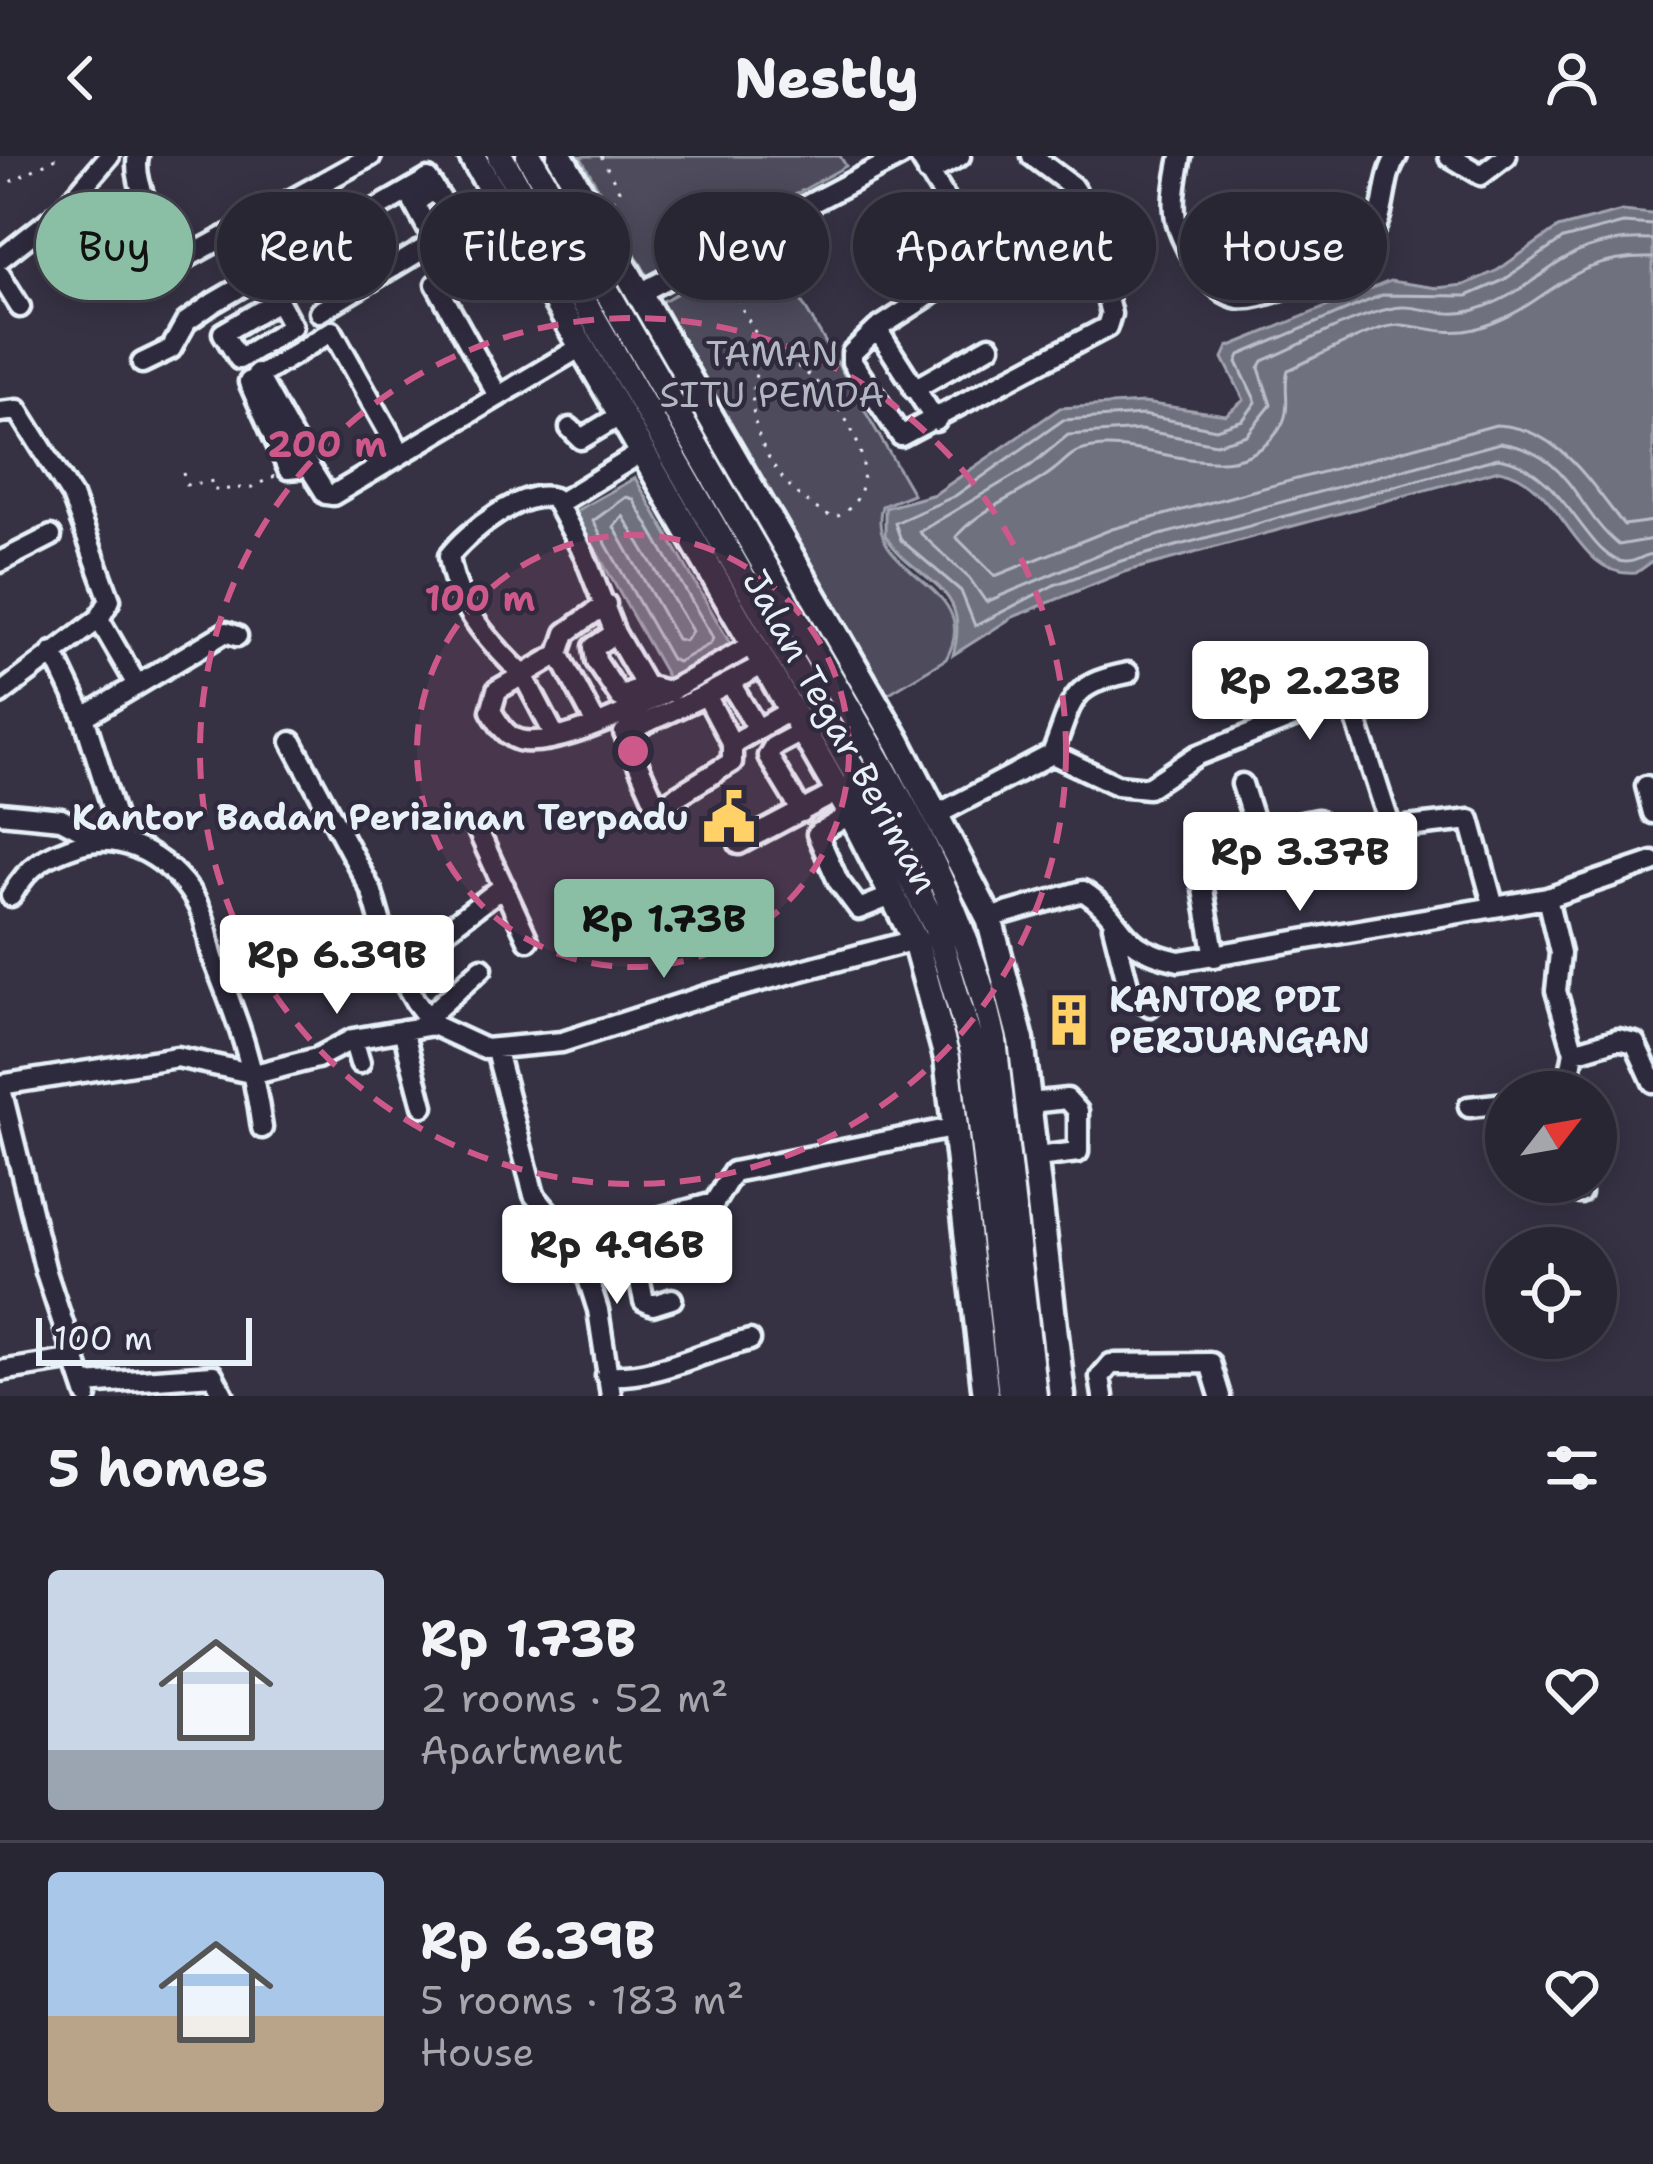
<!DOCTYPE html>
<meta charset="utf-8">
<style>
body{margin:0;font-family:"Shantell Sans",sans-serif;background:#302e3b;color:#f1f3f6;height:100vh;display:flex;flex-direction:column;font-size:45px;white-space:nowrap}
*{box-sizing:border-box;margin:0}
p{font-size:39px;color:#a5a5ac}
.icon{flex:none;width:66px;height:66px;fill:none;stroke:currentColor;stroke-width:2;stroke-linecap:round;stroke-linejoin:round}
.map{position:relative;height:1240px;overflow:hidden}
.panel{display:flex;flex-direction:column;background:#282633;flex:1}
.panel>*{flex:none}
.hud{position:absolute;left:36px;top:36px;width:1581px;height:108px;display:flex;gap:24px}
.needle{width:78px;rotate:59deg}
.controls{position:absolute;left:1485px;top:915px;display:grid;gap:24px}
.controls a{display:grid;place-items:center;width:132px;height:132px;border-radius:50%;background:#282633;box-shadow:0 6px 30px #0003,0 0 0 3px #44434e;font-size:60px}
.scale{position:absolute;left:36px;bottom:30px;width:216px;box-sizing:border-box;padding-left:12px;border:6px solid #e8f1f8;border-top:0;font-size:33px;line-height:42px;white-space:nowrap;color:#e8f1f8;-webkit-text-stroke:9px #2f2a3d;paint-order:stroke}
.price{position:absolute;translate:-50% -102px;padding:0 27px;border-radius:12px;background:#fff;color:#222;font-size:39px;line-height:78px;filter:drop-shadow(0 3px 6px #0008)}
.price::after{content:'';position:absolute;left:50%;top:72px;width:36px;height:27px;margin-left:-18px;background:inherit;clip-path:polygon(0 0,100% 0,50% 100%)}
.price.active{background:#8abfa5;color:#111}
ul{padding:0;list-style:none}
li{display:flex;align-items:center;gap:36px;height:300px;padding:0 48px}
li+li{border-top:3px solid #44434e}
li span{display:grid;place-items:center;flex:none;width:336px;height:240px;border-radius:12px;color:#555}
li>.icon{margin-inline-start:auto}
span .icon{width:144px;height:144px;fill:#fffc;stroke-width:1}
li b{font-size:51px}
h2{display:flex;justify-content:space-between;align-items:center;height:144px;padding:0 48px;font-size:51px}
.pill{padding:0 42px;border-radius:54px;background:#282633;box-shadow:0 6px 30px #0003,0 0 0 3px #44434e;font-size:42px;line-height:108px}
.pill.active{background:#8abfa5;color:#111}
header{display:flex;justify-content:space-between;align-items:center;height:156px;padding:0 48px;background:#282633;font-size:54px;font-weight:800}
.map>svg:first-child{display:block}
</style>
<header><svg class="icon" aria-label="back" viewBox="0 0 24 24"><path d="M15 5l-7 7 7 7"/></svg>Nestly<svg class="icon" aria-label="person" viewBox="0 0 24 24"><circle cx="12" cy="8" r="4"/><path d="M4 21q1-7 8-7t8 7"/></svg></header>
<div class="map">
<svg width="1653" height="1240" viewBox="0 0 1653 1240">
<rect width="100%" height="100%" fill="#363244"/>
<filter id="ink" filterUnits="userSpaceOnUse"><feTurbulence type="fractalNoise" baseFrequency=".00833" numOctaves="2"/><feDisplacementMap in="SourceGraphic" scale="24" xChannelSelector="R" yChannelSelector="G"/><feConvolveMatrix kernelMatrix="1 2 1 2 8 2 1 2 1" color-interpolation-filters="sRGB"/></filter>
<g filter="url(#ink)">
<!-- green -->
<path fill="#4d4b5c" stroke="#9a9eaa" stroke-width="3" d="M580 0H840L846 10 648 121Z
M769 89 913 338 882 350C862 419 988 428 946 503L886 539 657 148Z"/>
<!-- water -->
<path fill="#70717f" stroke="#a0a4af" stroke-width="3" d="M1622 55 1653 58V405L1636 417C1574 424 1564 325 1499 314L1124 416 1013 461 953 499C973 426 914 427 885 379V352L935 338 1060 252 1144 247 1226 259 1244 244 1223 202 1228 191 1390 125 1437 132 1464 129 1498 114 1558 72Z
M635 322 732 491 669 524 574 356Z"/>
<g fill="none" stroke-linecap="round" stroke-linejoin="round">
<!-- shore -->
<path stroke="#b8bec8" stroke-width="3" d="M1653 69 1623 67 1563 83 1504 124 1467 140 1382 139 1240 199 1237 206 1256 246 1243 264 1216 273 1143 259 1063 264 955 340 895 367 901 384 961 435 975 470 1054 429 1121 405 1498 302C1564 311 1588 406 1626 406 1636 406 1643 399 1653 398
M1653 84C1558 79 1551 130 1475 154 1443 164 1419 147 1393 152 1349 161 1304 188 1263 205L1259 212 1271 249 1247 279 1216 288 1141 274 1068 279 1030 310 919 376 970 423 986 446 1116 391 1500 287C1572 297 1574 353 1619 389L1653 383
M1653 102C1561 99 1551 152 1475 173 1447 180 1428 171 1401 169 1377 167 1312 204 1288 214 1282 234 1294 253 1278 275 1230 342 1141 273 1077 296 1069 299 1062 308 1055 313 1026 337 979 352 956 381L995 420 1112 373 1496 269C1560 272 1588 325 1624 369L1653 365
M626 341 633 343 713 482 710 488 678 506 671 503 593 365Z
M623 360 692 475 685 485 677 483 614 371Z"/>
<!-- minor-tunnel -->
<path stroke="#514f5f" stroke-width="18" stroke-dasharray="18 9" stroke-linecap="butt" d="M1286 107 1301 89"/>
<!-- minor casing -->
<g stroke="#e8f1f8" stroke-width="27">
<path id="minor" d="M138 0C131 27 162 89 188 101L371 0
M919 0 964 72 956 122 877 173 852 197V206L901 280 1107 171 1111 158 1082 45 1072 30 1032 0
M1181 0C1178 17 1173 38 1175 56 1177 84 1209 137 1239 142 1268 146 1344 105 1365 85 1390 62 1379 27 1397 0
M1449 0 1481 19 1506 0
M928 17 960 0
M432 35 414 47 435 86 441 83
M65 52 93 102
M1301 89 1329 91 1342 103
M0 103 65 52 109 0
M263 116 291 168 292 170 239 203 223 177 279 144
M0 119 20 151
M640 137 901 0
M319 156 435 86
M877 173 936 265
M142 207 171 193 186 166 213 147 428 23 460 72 477 69 503 54
M257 218 309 311
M914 233 990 190
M498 240 436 128 524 75
M0 256 18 254 72 340 110 444 99 463 0 538
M570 272 581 283 621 259
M401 298 332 175 249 226 288 313 309 311 326 338 333 339 581 191
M559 347 642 296
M0 406 51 380
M99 463 136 527
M615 477 584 398 554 342C523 332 467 376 449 400 456 450 488 485 523 519L497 534 491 555C499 568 507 583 524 585 579 591 705 516 753 488
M53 496 84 561 122 683
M559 498 596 568
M764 508 706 539 732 588 791 554
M730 527 757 572
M645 529 620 541 596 505 594 491 615 477 645 529 671 536
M706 539 624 577 655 646 666 647 732 606V588
M84 561 226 476 237 480
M554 578 523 519 559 498 566 477 606 448
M292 586 372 736 391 803 415 845 433 869 485 893 562 886 708 839 915 784
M1052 598 1117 629 1148 632 1196 600 1342 542 1355 560 1389 666 1398 672 1470 664 1494 751
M1242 628 1257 676
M1646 630 1653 657
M802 656 768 600 773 591 803 575
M0 657 61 663 99 683
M851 658 817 678 838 725 859 753 894 739
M938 658 1052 598C1074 544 1067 529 1128 517
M479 677 528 784
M739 688 845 632
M11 740C29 708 47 699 81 688 130 673 186 713 203 761 208 775 209 791 214 805 239 867 253 906 262 972
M1547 742 1560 797 1556 835 1574 896 1568 928 1556 936
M989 762 1083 735C1129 765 1113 791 1179 805L1547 742 1653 706
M1113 770 1130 837 1150 850
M1215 801 1195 688 1317 664
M391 803 425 790 504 730
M428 861 482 812
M403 874 423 950
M353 883 360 907
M496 895 534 1039 578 1091 598 1154 611 1240
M1574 896 1618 883 1635 887 1653 926
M0 929 177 901 255 918 317 902 353 883 433 869
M0 929 46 1116 87 1240
M1030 947 1067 943 1078 955V996L1037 1001
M1469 951 1506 947
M1576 1026 1580 1037
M628 1070 644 1145 653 1149 672 1143
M578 1091 628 1070 714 1047 733 1016 957 971
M0 1215 76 1203
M606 1219C657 1223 701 1195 750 1184
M85 1228 213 1219 224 1240
M1103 1240 1100 1221 1111 1208 1210 1207 1220 1240"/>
</g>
<!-- major casing -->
<g stroke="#e8f1f8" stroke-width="33">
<path id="major" d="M472 0 851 658 915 784 947 902 986 1240
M500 0 859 623 936 771 973 895 1011 1240
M529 0C617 153 705 305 793 458 872 594 962 729 994 884L1034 1240
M560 0 898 586 989 762 1021 884 1062 1240"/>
</g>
<!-- path -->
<path stroke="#e8f1f8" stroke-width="3" stroke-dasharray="3 9" stroke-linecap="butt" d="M601 0 619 34 610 50
M0 31 60 0
M719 111 766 196C819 203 911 327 834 362 774 336 729 255 766 196
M183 317 186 329 214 325 216 334 252 331 275 320"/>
<!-- minor -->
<use href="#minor" stroke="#2f2a3d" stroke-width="18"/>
<!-- major -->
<use href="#major" stroke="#2f2a3d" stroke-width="24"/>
</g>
</g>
<!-- distance rings -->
<circle cx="633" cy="595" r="216" fill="#cd598a" fill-opacity=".12"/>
<g fill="none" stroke="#cd598a" stroke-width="6" stroke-dasharray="21 15">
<circle cx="633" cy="595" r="216"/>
<circle cx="633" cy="595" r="433"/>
</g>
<!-- icons -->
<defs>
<g id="civic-bare" transform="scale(4.14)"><path d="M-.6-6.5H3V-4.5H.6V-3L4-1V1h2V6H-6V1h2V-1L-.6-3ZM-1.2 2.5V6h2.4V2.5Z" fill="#ffd166" stroke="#2f2a3d" stroke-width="2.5" paint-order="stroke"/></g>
<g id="building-bare" transform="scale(4.14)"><path d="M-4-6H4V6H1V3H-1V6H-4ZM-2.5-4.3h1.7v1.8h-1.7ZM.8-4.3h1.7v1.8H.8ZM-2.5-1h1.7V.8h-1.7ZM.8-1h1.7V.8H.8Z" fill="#ffd166" stroke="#2f2a3d" stroke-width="2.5" paint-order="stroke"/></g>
</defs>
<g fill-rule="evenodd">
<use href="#civic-bare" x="729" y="661"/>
<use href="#building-bare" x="1069" y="864"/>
</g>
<g text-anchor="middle" stroke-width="9" stroke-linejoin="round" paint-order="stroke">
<!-- park labels -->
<g font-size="36" fill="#b2b7c1" stroke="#2f2a3d">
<text x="772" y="210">TAMAN<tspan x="772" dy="41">SITU PEMDA</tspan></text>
</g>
<!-- street labels -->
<g font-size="36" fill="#e8f1f8" stroke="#2f2a3d">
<text transform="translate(841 575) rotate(61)" y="13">Jalan Tegar Beriman</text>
</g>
<!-- poi labels -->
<g font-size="36" font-weight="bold" fill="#e8f1f8" stroke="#2f2a3d" text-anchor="end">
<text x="689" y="674">Kantor Badan Perizinan Terpadu</text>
<text x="1109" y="856" text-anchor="start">KANTOR PDI<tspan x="1109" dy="41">PERJUANGAN</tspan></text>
</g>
</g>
<circle cx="633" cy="595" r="18" fill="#cd598a" stroke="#2f2a3d" stroke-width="6"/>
<g font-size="36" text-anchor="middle" font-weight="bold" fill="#cd598a" stroke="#2f2a3d" stroke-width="9" stroke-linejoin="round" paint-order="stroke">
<text x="327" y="301">200 m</text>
<text x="480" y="455">100 m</text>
</g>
</svg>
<div class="controls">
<a><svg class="needle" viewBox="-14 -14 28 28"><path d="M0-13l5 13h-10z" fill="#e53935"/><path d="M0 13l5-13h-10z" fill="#a5a5ac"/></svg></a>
<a><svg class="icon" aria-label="locate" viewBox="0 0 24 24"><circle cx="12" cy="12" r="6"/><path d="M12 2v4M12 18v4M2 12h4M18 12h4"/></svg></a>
</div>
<div class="scale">100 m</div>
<b class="price" style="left:1310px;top:587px">Rp 2.23B</b>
<b class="price" style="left:1300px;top:758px">Rp 3.37B</b>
<b class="price active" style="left:664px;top:825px">Rp 1.73B</b>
<b class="price" style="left:337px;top:861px">Rp 6.39B</b>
<b class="price" style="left:617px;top:1151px">Rp 4.96B</b>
<div class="hud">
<a class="pill active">Buy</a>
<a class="pill">Rent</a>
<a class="pill">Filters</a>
<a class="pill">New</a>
<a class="pill">Apartment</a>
<a class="pill">House</a>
</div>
</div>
<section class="panel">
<h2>5 homes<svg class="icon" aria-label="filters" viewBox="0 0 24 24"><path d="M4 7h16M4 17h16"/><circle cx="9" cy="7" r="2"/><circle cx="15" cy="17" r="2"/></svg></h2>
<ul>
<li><span style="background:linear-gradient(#c9d6e8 75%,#9aa5b1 0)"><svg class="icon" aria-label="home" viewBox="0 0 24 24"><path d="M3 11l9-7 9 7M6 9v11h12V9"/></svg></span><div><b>Rp 1.73B</b><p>2 rooms · 52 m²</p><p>Apartment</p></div><svg class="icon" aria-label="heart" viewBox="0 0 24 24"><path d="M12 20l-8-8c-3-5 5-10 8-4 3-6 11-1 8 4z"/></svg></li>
<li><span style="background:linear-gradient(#a9c7e8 60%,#b9a48a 0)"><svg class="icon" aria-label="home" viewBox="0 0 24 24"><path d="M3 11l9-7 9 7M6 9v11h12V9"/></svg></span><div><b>Rp 6.39B</b><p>5 rooms · 183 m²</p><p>House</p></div><svg class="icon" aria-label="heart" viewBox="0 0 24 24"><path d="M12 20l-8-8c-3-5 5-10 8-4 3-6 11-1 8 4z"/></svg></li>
</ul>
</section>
